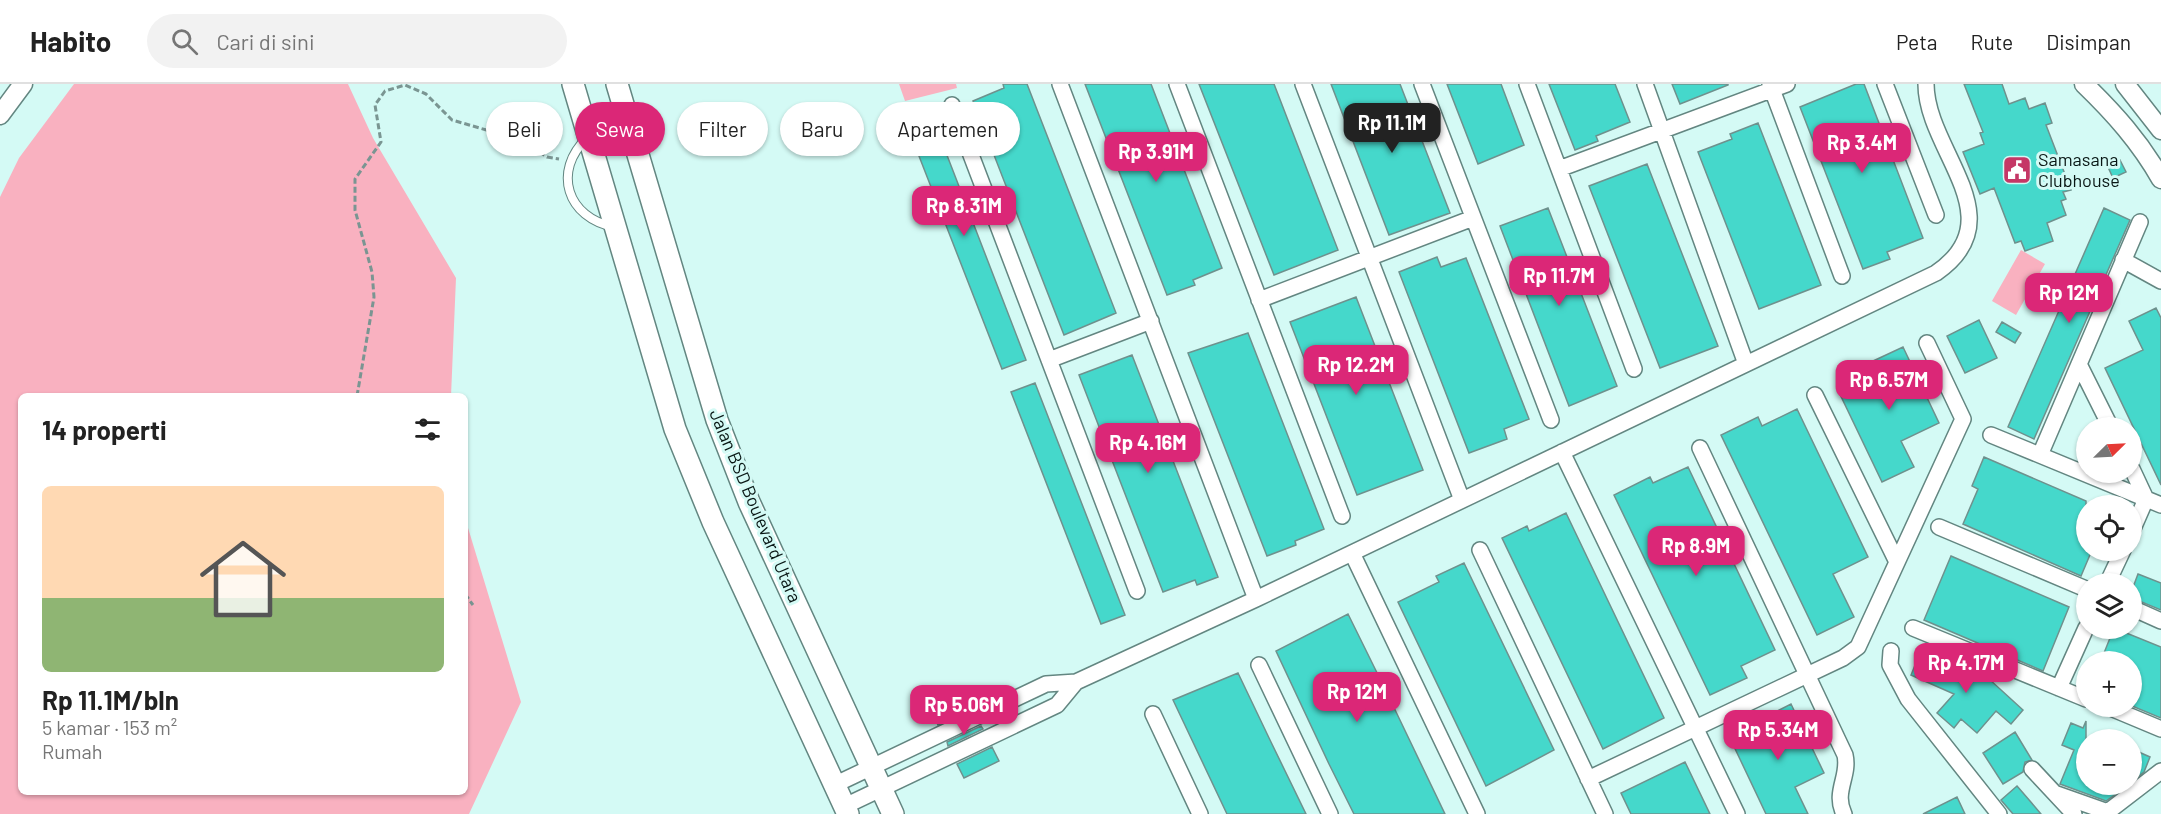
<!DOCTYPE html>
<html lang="id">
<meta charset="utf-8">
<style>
body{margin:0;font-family:Barlow,sans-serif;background:#f2f2f2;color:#222;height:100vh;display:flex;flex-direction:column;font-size:22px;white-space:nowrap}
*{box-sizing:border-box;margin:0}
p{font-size:20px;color:#767676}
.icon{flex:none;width:33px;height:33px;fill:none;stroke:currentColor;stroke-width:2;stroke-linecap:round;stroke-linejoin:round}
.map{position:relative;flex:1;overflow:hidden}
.drawer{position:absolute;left:18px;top:309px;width:450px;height:402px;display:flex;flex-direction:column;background:#fff;border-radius:9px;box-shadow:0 2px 4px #0004}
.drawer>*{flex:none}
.hud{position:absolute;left:486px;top:18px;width:570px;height:54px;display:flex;gap:12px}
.needle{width:39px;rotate:66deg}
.controls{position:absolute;left:2076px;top:333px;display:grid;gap:12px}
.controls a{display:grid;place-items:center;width:66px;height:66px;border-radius:50%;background:#fff;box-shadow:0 2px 4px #0004;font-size:30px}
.price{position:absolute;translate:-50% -51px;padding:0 14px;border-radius:12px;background:#db2777;color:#fff;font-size:20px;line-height:39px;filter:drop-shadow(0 2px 3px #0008)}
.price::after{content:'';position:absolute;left:50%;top:36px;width:18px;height:14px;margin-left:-9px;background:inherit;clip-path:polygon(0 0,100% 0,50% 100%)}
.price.on{background:#222;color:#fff}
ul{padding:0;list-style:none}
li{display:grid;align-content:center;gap:12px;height:318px;padding:0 24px}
li span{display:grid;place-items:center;height:186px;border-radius:9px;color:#555}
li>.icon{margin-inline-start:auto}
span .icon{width:108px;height:108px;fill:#fffc;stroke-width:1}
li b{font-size:26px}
h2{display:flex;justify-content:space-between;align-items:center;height:72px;padding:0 24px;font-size:26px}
.chip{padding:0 21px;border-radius:27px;background:#fff;box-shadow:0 2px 4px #0004;font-size:21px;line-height:54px}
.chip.on{background:#db2777;color:#fff}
header{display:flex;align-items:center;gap:36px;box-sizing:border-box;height:84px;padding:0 30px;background:#fff;border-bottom:2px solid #e0e0e0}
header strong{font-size:28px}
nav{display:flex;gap:33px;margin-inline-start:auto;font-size:21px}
.search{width:420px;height:54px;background:#f2f2f2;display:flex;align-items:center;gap:15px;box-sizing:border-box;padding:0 21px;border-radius:33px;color:#767676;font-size:22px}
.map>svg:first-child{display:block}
</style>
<header>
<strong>Habito</strong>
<div class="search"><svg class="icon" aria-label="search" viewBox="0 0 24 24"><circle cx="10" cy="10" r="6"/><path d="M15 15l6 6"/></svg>Cari di sini</div>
<nav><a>Peta</a><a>Rute</a><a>Disimpan</a></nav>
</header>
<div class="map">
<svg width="2161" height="730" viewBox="0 0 2161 730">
<rect width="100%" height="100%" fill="#d4faf5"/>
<!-- green -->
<path fill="#f9b1c0" d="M74 0H348L373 54 456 194 451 312H21V708H465V434L521 618 469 730H0V113L19 74Z
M899 0H956L957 4 905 17Z
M2021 166 2045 180 2016 231 1992 217Z"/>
<!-- building -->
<path fill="#45d8cb" stroke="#6e918d" stroke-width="1.5" d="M1003 0H1027L1116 229 1064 251 973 17 1004 4Z
M1085 0H1151L1222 184 1193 196 1195 201 1167 211Z
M1199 0H1274L1338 166 1274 191Z
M1331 0H1400L1450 129 1389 151Z
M1447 0H1501L1524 61 1478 80Z
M1549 0H1615L1630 38 1596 52 1598 57 1575 66Z
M1672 0H1728V1L1680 20Z
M1856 0H1864L1923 154 1887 168 1890 175 1863 185 1800 23Z
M1964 0H2002L2009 20 2025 14 2029 25 2045 19 2052 39 2046 41 2071 106 2063 108 2066 115 2061 117 2066 131 2047 139 2053 157 2025 167 2021 157 2015 159 1994 104 1980 110 1963 68 1984 60 1980 49 1983 48Z
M928 22 1026 276 1002 285 903 31Z
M1758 39 1821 201 1759 225 1698 68 1732 55 1730 50Z
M2120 76 2126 88 2113 94 2107 81Z
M1647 80 1718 262 1660 284 1589 102Z
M1548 124 1617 302 1569 322 1500 142Z
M2104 124 2130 136 2034 355 2008 343Z
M1437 173 1441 183 1466 174 1529 335 1504 345 1507 355 1469 369 1399 188Z
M1356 213 1423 386 1357 411 1290 238Z
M2156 224 2161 234V401L2105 284 2143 266 2129 237Z
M1979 236 1997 274 1965 289 1947 252Z
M2002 238 2021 249 2015 259 1996 248Z
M1248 249 1324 445 1295 457 1296 461 1267 472 1188 269Z
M1903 263 1939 339 1901 357 1914 383 1882 398 1837 304 1874 286 1871 278Z
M1132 271 1218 493 1197 501 1195 496 1163 508 1079 291Z
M1035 299 1125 531 1101 540 1011 308Z
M1797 325 1868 473 1833 490 1854 533 1817 551 1721 351 1758 333 1762 342Z
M1984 373 2086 417V466H2092L2081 492 1963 440 1978 405 1972 402Z
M1688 383 1775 566 1741 582 1747 594 1710 611 1614 411 1650 393 1653 399Z
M1566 429 1664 634 1603 665 1502 454 1527 442 1529 447Z
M1951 472 2069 523 2043 587 1924 536Z
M1464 479 1554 666 1486 702 1398 518 1439 498 1436 492Z
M2138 490 2161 499V526L2132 514V506Z
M1348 530 1386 607 1445 730H1354L1329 680 1276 567Z
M2114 544 2161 563V634L2132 622V578H2124L2104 569Z
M1920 569 1971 591 1977 584 2023 626 2011 640 1996 627 1977 649 1961 635 1954 644 1937 629 1954 610 1911 591Z
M1238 589 1270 656 1306 730H1227L1173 616Z
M969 616 973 624 938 641 934 632Z
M1791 620 1824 689 1795 703 1808 730H1766L1729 652Z
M2086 637V700H2122L2120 707 2106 717 2060 700 2074 666 2062 661 2071 639 2083 644Z
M981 642 983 645 948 662 947 658Z
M2015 648 2032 676 2025 678 2023 688 2003 700 1983 669Z
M992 663 999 677 964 694 957 680Z
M2132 665 2150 673 2144 688 2132 697Z
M1685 678 1710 730H1631L1621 709Z
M2017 702 2030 717 2041 730H2013L2001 716Z
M1957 713 1965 730H1923Z"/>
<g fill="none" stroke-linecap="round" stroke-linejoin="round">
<!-- service casing -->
<g stroke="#638681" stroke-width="10">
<path id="service" d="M587 54C552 87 567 134 614 143"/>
</g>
<!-- minor casing -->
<g stroke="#638681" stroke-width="18">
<path id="minor" d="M1060 0 1256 515
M1177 0 1342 432
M1303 0 1462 416
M1422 0 1551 336
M1527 0 1634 285
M1645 0 1746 280
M1770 0 1842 192
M1885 0 1936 131
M952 21 1137 507
M1559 85 1787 0
M2123 176 2161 197
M1259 216 1473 134
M1049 276 1151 237
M2079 280 2111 344
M1815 311 1897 478
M1991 351 2161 421
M1700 364 1845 671C1850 692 1833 708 1844 730
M1562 368 1737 730
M2040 371 2140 138
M2132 385 2146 415 2132 447
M1939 443 2086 505
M1480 466 1605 730
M1352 469 1477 730
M2107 500 2123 466
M2132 524 2161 537
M1913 544 2086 615
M1891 567 1890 581 1908 615 1999 730
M1259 581 1330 730
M2059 604 2086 544
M2106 622 2161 645
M1153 630 1200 730
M2032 685 2074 730
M1588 695 1843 574 1858 563 1963 335 1927 259
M834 701 1046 600 1076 598 1256 515 1936 189C2016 134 1926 67 1926 0
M2057 710 2108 728
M845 722 1057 621 1076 598
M2105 730 2161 687"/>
</g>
<!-- tertiary casing -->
<g stroke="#638681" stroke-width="21">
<path id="tertiary" d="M2084 0C2114 29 2140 58 2161 95
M2125 0 2161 46
M0 31 23 0"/>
</g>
<!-- secondary casing -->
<g stroke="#638681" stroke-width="24">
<path id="secondary" d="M573 0 675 345 713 438 848 730
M617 0 717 336 749 418 893 730"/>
</g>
<!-- path -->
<path stroke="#7a9592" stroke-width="3" stroke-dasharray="6 3" stroke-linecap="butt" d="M357 312 374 213 372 188 355 126V95L381 58 375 21 385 7 405 1 426 10 452 36 521 56 547 73 559 75
M465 510 473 521"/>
<!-- service -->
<use href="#service" stroke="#fff" stroke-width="8"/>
<!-- minor -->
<use href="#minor" stroke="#fff" stroke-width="15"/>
<!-- tertiary -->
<use href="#tertiary" stroke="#fff" stroke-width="18"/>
<!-- secondary -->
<use href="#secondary" stroke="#fff" stroke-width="21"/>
</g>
<!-- icons -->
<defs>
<g id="civic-square" transform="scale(1.5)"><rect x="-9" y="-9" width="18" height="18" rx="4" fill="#c53766" stroke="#d4faf5"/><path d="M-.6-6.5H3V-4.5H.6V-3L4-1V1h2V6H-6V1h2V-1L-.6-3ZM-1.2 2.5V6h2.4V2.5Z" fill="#fff"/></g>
</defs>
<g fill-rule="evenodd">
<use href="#civic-square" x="2017" y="86"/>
</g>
<g text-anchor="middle" stroke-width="6" stroke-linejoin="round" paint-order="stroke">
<!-- poi labels -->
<g font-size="18" fill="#081614" stroke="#d4faf5" text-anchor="start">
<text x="2038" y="82">Samasana<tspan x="2038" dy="21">Clubhouse</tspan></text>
</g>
<!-- street labels -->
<g font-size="18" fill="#081614" stroke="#d4faf5">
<text transform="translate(755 422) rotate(67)" y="6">Jalan BSD Boulevard Utara</text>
</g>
</g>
</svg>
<div class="controls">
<a><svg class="needle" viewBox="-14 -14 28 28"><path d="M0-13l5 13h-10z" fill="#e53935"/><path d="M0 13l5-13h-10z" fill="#767676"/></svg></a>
<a><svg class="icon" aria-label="locate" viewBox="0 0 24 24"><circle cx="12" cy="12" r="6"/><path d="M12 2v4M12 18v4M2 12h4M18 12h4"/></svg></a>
<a><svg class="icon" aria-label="layers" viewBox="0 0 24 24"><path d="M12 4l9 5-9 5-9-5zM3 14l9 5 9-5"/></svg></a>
<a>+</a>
<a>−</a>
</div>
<b class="price on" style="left:1392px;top:70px">Rp 11.1M</b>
<b class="price" style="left:1862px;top:90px">Rp 3.4M</b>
<b class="price" style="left:1156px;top:99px">Rp 3.91M</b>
<b class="price" style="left:964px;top:153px">Rp 8.31M</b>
<b class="price" style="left:1559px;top:223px">Rp 11.7M</b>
<b class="price" style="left:2069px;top:240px">Rp 12M</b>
<b class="price" style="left:1356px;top:312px">Rp 12.2M</b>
<b class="price" style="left:1889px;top:327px">Rp 6.57M</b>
<b class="price" style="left:1148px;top:390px">Rp 4.16M</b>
<b class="price" style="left:1696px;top:493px">Rp 8.9M</b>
<b class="price" style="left:1966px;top:610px">Rp 4.17M</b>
<b class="price" style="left:1357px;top:639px">Rp 12M</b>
<b class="price" style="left:964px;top:652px">Rp 5.06M</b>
<b class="price" style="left:1778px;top:677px">Rp 5.34M</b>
<div class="hud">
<a class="chip">Beli</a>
<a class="chip on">Sewa</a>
<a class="chip">Filter</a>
<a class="chip">Baru</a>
<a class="chip">Apartemen</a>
</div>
<section class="drawer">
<h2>14 properti<svg class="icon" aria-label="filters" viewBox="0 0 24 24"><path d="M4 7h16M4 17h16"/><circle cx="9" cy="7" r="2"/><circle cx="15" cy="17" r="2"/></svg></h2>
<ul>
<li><span style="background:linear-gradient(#ffd9b3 60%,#8fb573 0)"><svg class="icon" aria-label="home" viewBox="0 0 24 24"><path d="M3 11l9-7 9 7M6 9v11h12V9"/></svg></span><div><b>Rp 11.1M/bln</b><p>5 kamar · 153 m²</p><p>Rumah</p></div></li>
</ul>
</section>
</div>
